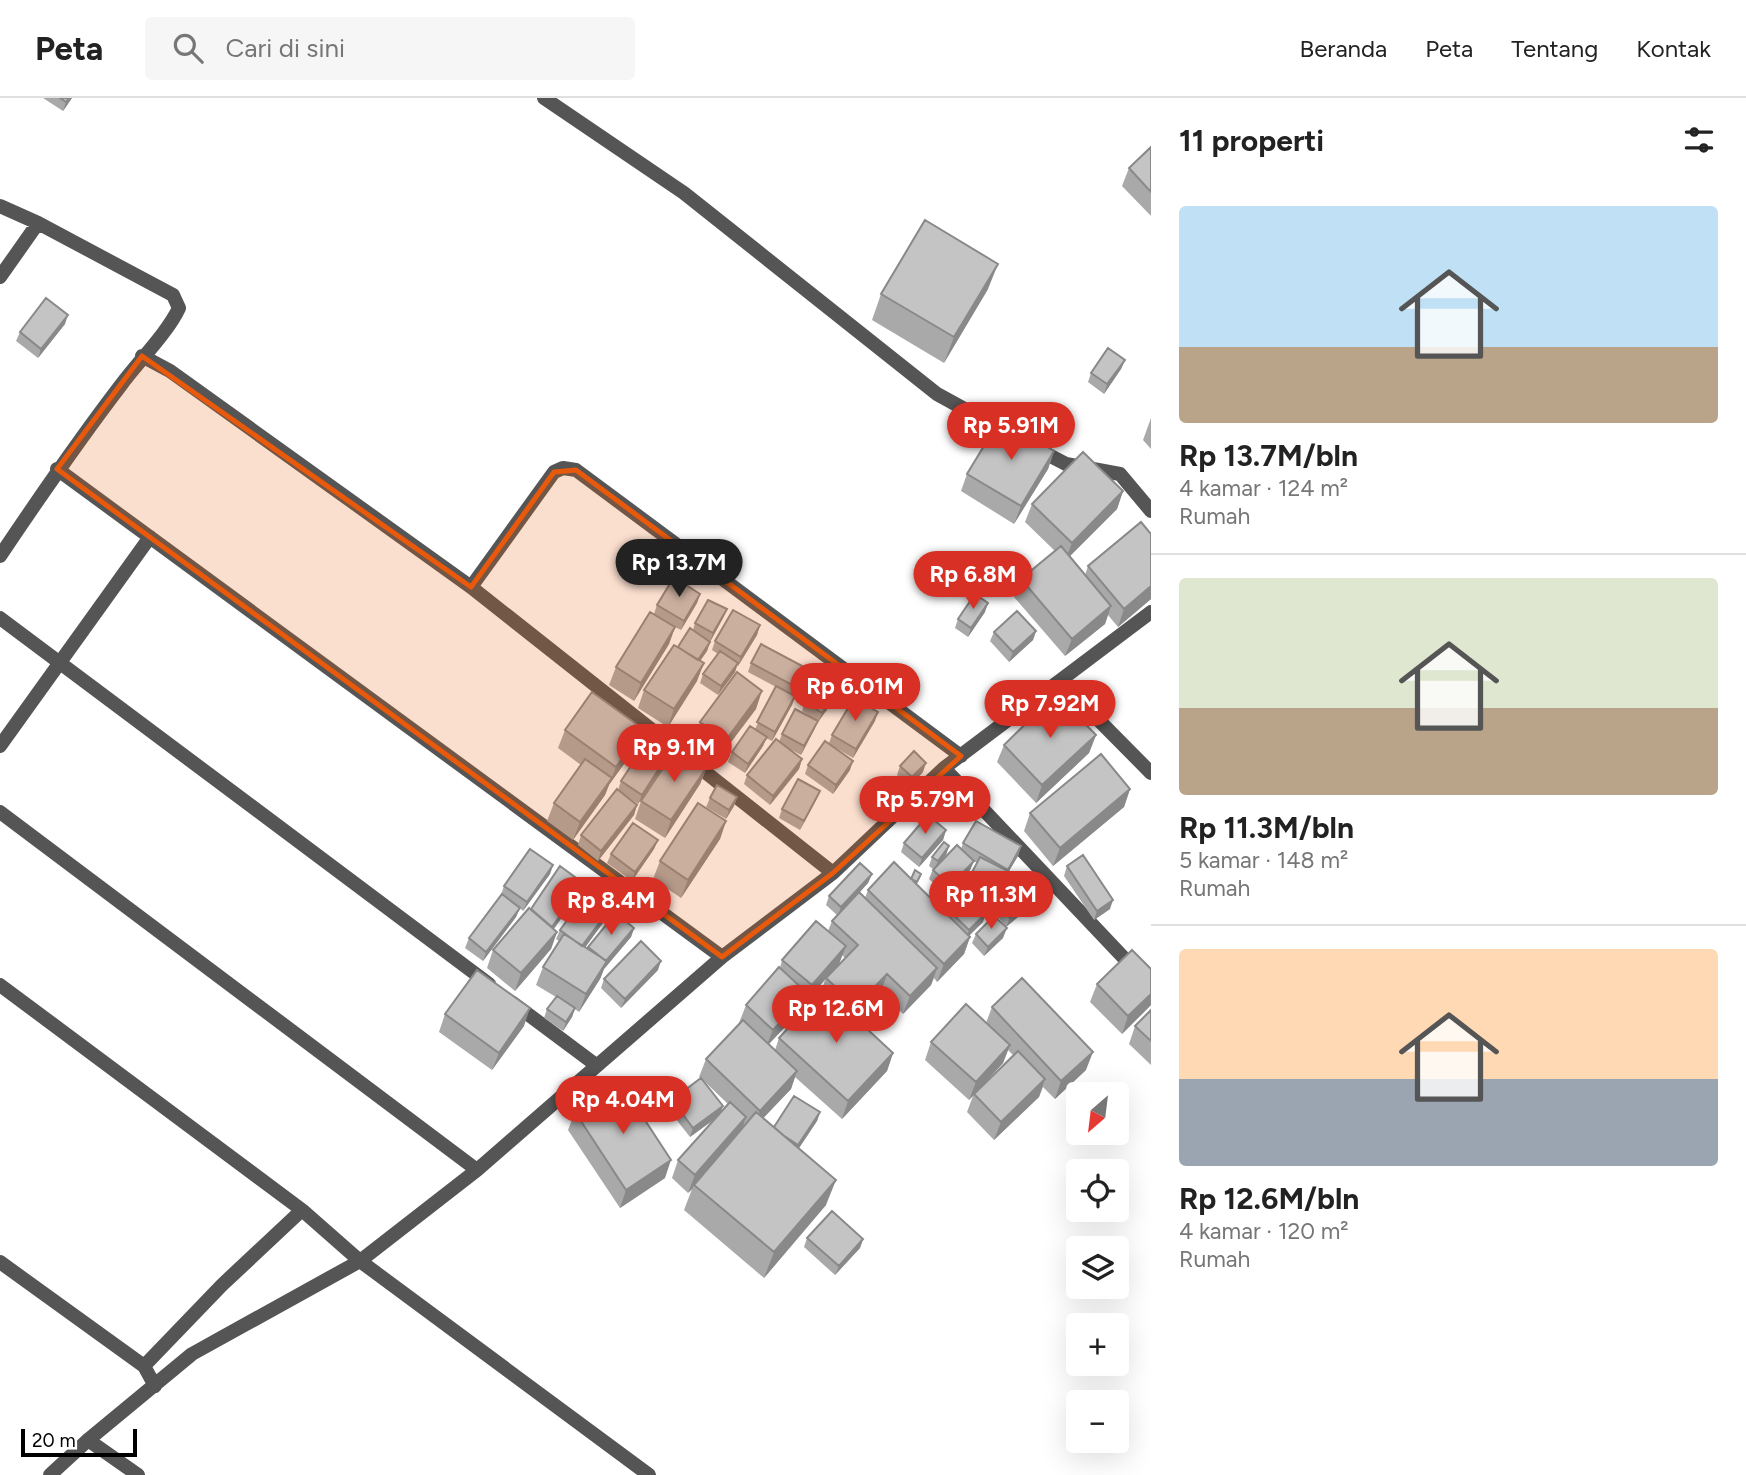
<!DOCTYPE html>
<html lang="id">
<meta charset="utf-8">
<style>
body{margin:0;font-family:Figtree,sans-serif;background:#f6f6f6;color:#222;height:100vh;display:flex;flex-direction:column;font-size:26px;white-space:nowrap}
*{box-sizing:border-box;margin:0}
p{font-size:23px;color:#767676}
.icon{flex:none;width:38px;height:38px;fill:none;stroke:currentColor;stroke-width:2;stroke-linecap:round;stroke-linejoin:round}
.map{position:relative;flex:1;overflow:hidden}
.drawer{display:flex;flex-direction:column;background:#fff;width:595px}
.drawer>*{flex:none}
.needle{width:46px;rotate:208deg}
.buttons{position:absolute;left:1066px;top:984px;display:grid;gap:14px}
.buttons a{display:grid;place-items:center;width:63px;height:63px;border-radius:7px;background:#fff;box-shadow:0 7px 28px #0002;font-size:35px}
.scale{position:absolute;left:21px;bottom:18px;width:116px;box-sizing:border-box;padding-left:7px;border:4px solid #000;border-top:0;font-size:19px;line-height:24px;white-space:nowrap;color:#000;-webkit-text-stroke:5px #fff;paint-order:stroke}
.price{position:absolute;translate:-50% -60px;padding:0 16px;border-radius:24px;background:#d93025;color:#fff;font-size:23px;line-height:46px;filter:drop-shadow(0 2px 4px #0008)}
.price::after{content:'';position:absolute;left:50%;top:42px;width:21px;height:16px;margin-left:-10px;background:inherit;clip-path:polygon(0 0,100% 0,50% 100%)}
.price.selected{background:#222;color:#fff}
ul{padding:0;list-style:none}
li{display:grid;align-content:center;gap:14px;height:371px;padding:0 28px}
li+li{border-top:2px solid #e0e0e0}
li span{display:grid;place-items:center;height:217px;border-radius:7px;color:#555}
li>.icon{margin-inline-start:auto}
span .icon{width:126px;height:126px;fill:#fffc;stroke-width:1}
li b{font-size:30px}
h2{display:flex;justify-content:space-between;align-items:center;height:84px;padding:0 28px;font-size:30px}
header{display:flex;align-items:center;gap:42px;box-sizing:border-box;height:98px;padding:0 35px;background:#fff;border-bottom:2px solid #e0e0e0}
header strong{font-size:33px}
nav{display:flex;gap:38px;margin-inline-start:auto;font-size:24px}
.search{width:490px;height:63px;background:#f6f6f6;display:flex;align-items:center;gap:18px;box-sizing:border-box;padding:0 24px;border-radius:7px;color:#767676;font-size:26px}
main{display:flex;flex:1;min-height:0}
.map>svg:first-child{display:block}
</style>
<header>
<strong>Peta</strong>
<div class="search"><svg class="icon" aria-label="search" viewBox="0 0 24 24"><circle cx="10" cy="10" r="6"/><path d="M15 15l6 6"/></svg>Cari di sini</div>
<nav><a>Beranda</a><a>Peta</a><a>Tentang</a><a>Kontak</a></nav>
</header>
<main>
<div class="map">
<svg width="1151" height="1377" viewBox="0 0 1151 1377">
<rect width="100%" height="100%" fill="#fff"/>
<g fill="none" stroke-linecap="round" stroke-linejoin="round">
<!-- service -->
<path stroke="#555" stroke-width="14" d="M88 1342 138 1377"/>
<!-- minor -->
<path stroke="#555" stroke-width="14" d="M544 0 684 95 937 296 1010 336
M0 108 38 125 173 197 179 210C168 234 138 264 121 287 78 343 39 400 0 458
M0 179 38 125
M142 258 170 273 471 489 833 775
M1037 351 1066 366 1120 376 1151 413
M57 371 722 859
M471 489 554 374 563 370 576 372 961 658
M0 520 489 886
M1060 583 1151 675
M0 648 150 439
M944 670 1140 877 1151 885
M0 714 477 1072
M0 887 302 1112 360 1163 649 1377
M513 905 596 967
M0 1164 144 1268 155 1288
M144 1268 222 1187 302 1112
M50 1377 88 1342 192 1256 360 1163 477 1072 722 859 833 775 944 670 1151 514"/>
</g>
<!-- wall -->
<path fill="#a9a9a9" fill-rule="evenodd" d="M43 0H72L63 13Z
M1151 49V118L1122 88 1129 70Z
M988 191 944 265 872 222 881 196Z
M65 226 38 260 16 243 20 234Z
M1125 262 1121 271 1104 296 1088 284 1091 275Z
M1151 320V351L1143 342Z
M1054 353 1048 371 1014 426 961 393 967 376Z
M1123 393 1117 411 1070 458 1085 477 1088 468 1151 501 1118 529 1108 517 1105 526 1065 558 1014 499 1021 481 1055 453 1025 424 1032 406Z
M700 496 697 505 681 532 675 529 669 546 634 603 609 587 616 569 654 516 657 507Z
M727 511 723 520 710 544 707 553 700 563 697 583 668 629 638 610 644 592 678 549 693 532 695 525Z
M985 514 968 539 955 530 958 521Z
M760 527 757 537 738 568 737 567 735 574 718 597 700 585 703 576 718 556 712 552 715 543Z
M1036 533 1033 542 1009 564 990 543 994 534Z
M751 565 801 578 791 596 795 598 792 607 772 643 766 640 763 648 745 675 728 664 732 654 755 631 776 589 748 574Z
M834 602 818 624 817 623 814 632 801 657 788 650 802 661 799 671 770 707 744 686 747 677 779 644 782 636 813 620 802 613 805 604Z
M756 611 719 660 694 642 700 624Z
M875 623 853 660 836 650 850 672 833 696 805 676 808 667 829 645 832 637Z
M643 631 637 648 609 686 605 697 573 742 547 723 554 705 581 667 558 650 565 632Z
M1096 637 1089 655 1036 705 997 664 1004 647Z
M664 663 660 673 638 706 618 692 621 683Z
M900 668 923 674 909 689 897 677Z
M707 669 700 686 665 740 635 721 641 703Z
M1130 691 1124 709 1053 768 1024 733 1030 715Z
M820 693 816 702 800 732 779 720 782 711Z
M737 699 734 708 726 721 706 709 710 700Z
M637 707 634 717 598 763 578 747 581 737Z
M726 723 720 741 681 800 653 781 660 763Z
M946 732 943 742 919 769 901 754 904 745Z
M658 742 654 751 632 783 607 765 611 756Z
M963 745 1021 748 1018 758 1009 773 1007 784 993 810 967 795 983 824 969 837 970 839 964 856 937 884 934 880 931 887 903 916 881 894 856 920 893 955 887 973 842 1021 795 979 791 991 763 1020 774 1029 820 1014 817 1023 799 1050 826 1107 764 1180 684 1112 692 1091 688 1095 672 1080 678 1062 716 1020 690 1039 668 1011 672 1002 701 980 699 979 706 961 740 925H739L746 907 780 870 782 862 828 833 832 823 837 817 826 807 829 798 872 776 868 785 859 795 865 800 868 792 911 781 915 772 917 787 938 807 939 803 946 797 929 781 933 771 929 768 932 759 949 748 946 757 941 763 961 751ZM974 763 977 765 964 793 957 786 970 772ZM842 857 845 860 839 866ZM825 882 821 894 779 940 775 952 769 946 801 912 804 904 805 905ZM703 982 728 1006 720 1015Z
M553 767 550 776 523 813 520 810 516 819 483 863 465 850 469 840 501 798V797L504 788Z
M1067 768 1110 811 1094 822 1064 778Z
M583 785 580 794 554 831 557 834 551 851 515 893 487 870 493 852 531 811Z
M1045 791 1041 800 1006 829 994 814 997 804Z
M608 813 605 822 585 849 587 851 588 849 634 830 631 839 604 871 600 881 579 914 575 911 572 919 563 933 544 920 547 911 556 899 536 887 543 869 559 843 556 841 560 832Z
M976 836 1003 840 984 858 972 845Z
M1151 871V907L1122 936 1090 904 1097 886Z
M658 872 621 910 601 890 604 881Z
M992 909 1086 972 1055 1001 1043 989 1039 999 994 1042 967 1014 973 998 969 1002 925 962 931 944 986 925ZM1008 952 1014 958 982 988 1003 965Z
M1151 912V967L1129 946 1135 928Z
M445 916 524 928 492 972 439 934Z
M575 1014 665 1080 620 1110 568 1032Z
M807 1140 863 1141 860 1150 835 1177 804 1149Z"/>
<!-- shaded-wall -->
<path fill="#898989" d="M69 0H72L63 13 66 4Z
M998 166 988 191 944 265 954 239Z
M68 217 65 226 38 260 41 251Z
M1125 262 1121 271 1104 296 1107 286Z
M1054 353 1048 371 1014 426 1021 408Z
M1123 393 1117 411 1065 463 1072 445Z
M1151 488V501L1118 529 1124 511Z
M700 496 697 505 681 532 684 523Z
M988 505 985 514 968 539 971 530Z
M1111 508 1105 526 1065 558 1072 541Z
M727 511 723 520 710 544 713 535Z
M760 527 757 537 738 568 741 559Z
M675 529 669 546 634 603 641 585Z
M1036 533 1033 542 1009 564 1013 554Z
M710 544 707 553 693 573 697 563Z
M704 565 697 583 668 629 674 611Z
M738 565 735 574 718 597 721 588Z
M804 569 801 578 791 597 794 588Z
M762 593 756 611 719 660 726 642Z
M837 593 834 602 818 624 822 615Z
M795 598 792 607 772 643 775 634Z
M878 614 875 623 853 660 856 651Z
M818 623 814 632 801 657 804 648Z
M643 631 637 648 609 687 616 669Z
M1096 637 1089 655 1036 705 1042 687Z
M767 639 763 648 745 675 748 666Z
M802 661 799 671 770 707 773 698Z
M664 663 660 673 638 706 642 697Z
M853 663 850 672 833 696 836 687Z
M926 665 923 674 909 689 912 679Z
M707 669 700 686 665 740 671 722Z
M612 680 605 697 573 742 580 724Z
M1130 691 1124 709 1053 768 1060 750Z
M820 693 816 702 800 732 804 723Z
M737 699 734 708 726 721 729 712Z
M637 707 634 717 598 763 601 753Z
M726 723 720 741 681 800 688 782Z
M946 732 943 742 919 769 922 760Z
M658 742 654 751 632 783 635 774Z
M949 748 946 757 934 772 938 763Z
M1021 748 1018 758 1004 781 1008 772Z
M974 763 970 772 946 797 950 788Z
M553 767 550 776 523 813 527 804Z
M1010 774 1007 784 993 810 997 800Z
M872 776 868 785 838 818 841 809Z
M583 785 580 794 547 840 551 831Z
M1045 791 1041 800 1006 829 1010 820Z
M1113 802 1110 811 1094 822 1097 813Z
M520 810 516 819 483 863 486 854Z
M608 813 605 822 579 858 582 848Z
M986 815 983 824 966 841 969 832Z
M634 830 631 839 604 871 600 881 579 914 586 896 606 864Z
M1007 830 1003 840 984 858 988 849Z
M557 834 551 851 515 893 521 875Z
M970 839 964 856 937 884 944 866Z
M846 848 839 866 826 880 805 905 812 887Z
M661 863 658 872 621 910 625 901Z
M937 870 931 887 903 916 910 898Z
M887 876 881 894 850 926 856 908Z
M807 895 801 912 766 949 773 932Z
M1151 896V907L1122 936 1128 918Z
M530 910 524 928 492 972 499 955Z
M575 910 572 919 563 933 566 924Z
M1010 947 1003 965 969 1002 976 984Z
M1093 954 1086 972 1055 1001 1061 983Z
M893 955 887 973 842 1021 848 1003Z
M797 973 791 991 754 1030 760 1013Z
M1045 981 1039 999 994 1042 1001 1024Z
M723 1008 720 1017 690 1039 693 1030Z
M820 1014 817 1023 795 1056 798 1047Z
M746 1019 740 1037 694 1087 692 1091 688 1095 695 1077Z
M671 1062 665 1080 620 1110 626 1092Z
M836 1082 826 1107 764 1180 774 1154Z
M863 1141 860 1150 835 1177 839 1168Z"/>
<!-- building -->
<path fill="#c4c4c4" stroke="#898989" stroke-width="2" d="M60 0H69L66 4Z
M1151 49V94L1129 70Z
M925 122 998 166 954 239 881 196Z
M46 200 68 217 41 251 20 234Z
M1108 250 1125 262 1107 286 1091 275Z
M1001 320 1054 353 1021 408 967 376Z
M1083 354 1123 393 1072 445 1032 406Z
M1141 424 1151 436V488L1124 511 1088 468Z
M1061 448 1111 508 1072 541 1021 481Z
M674 479 700 496 684 523 657 507Z
M975 496 988 505 971 530 958 521Z
M708 502 727 511 713 535 695 525Z
M733 512 760 527 741 559 715 543Z
M1017 513 1036 533 1013 554 994 534Z
M650 514 675 529 641 585 616 569Z
M690 530 710 544 698 562 678 549Z
M761 546 804 569 794 588 751 565Z
M674 547 704 565 674 611 644 592Z
M720 553 738 565 721 588 703 576Z
M737 574 762 593 726 642 700 624Z
M820 582 837 593 822 615 805 604Z
M776 588 795 598 775 634 757 624Z
M592 594 643 631 616 669 565 632Z
M1056 596 1096 637 1042 687 1004 647Z
M854 600 878 614 856 651 832 637Z
M795 611 818 623 804 648 782 636Z
M750 628 767 639 748 666 732 654Z
M776 641 802 661 773 698 747 677Z
M825 643 853 663 836 687 808 667Z
M677 649 707 669 671 722 641 703Z
M643 650 664 663 642 697 621 683Z
M914 653 926 665 912 679 900 668Z
M1101 656 1130 691 1060 750 1030 715Z
M585 661 612 680 580 724 554 705Z
M798 681 820 693 804 723 782 711Z
M717 687 737 699 729 712 710 700Z
M617 691 637 707 601 753 581 737Z
M698 705 726 723 688 782 660 763Z
M928 717 946 732 922 760 904 745Z
M976 723 1021 748 1008 772 963 745Z
M633 725 658 742 635 774 611 756Z
M944 744 949 748 938 763 932 759Z
M957 747 974 763 950 788 933 772Z
M530 751 553 767 527 804 504 788Z
M1083 757 1113 802 1097 813 1067 768Z
M980 759 1010 774 997 800 967 784Z
M894 764 970 839 944 866 868 792Z
M860 765 872 776 841 809 829 798Z
M560 768 583 785 552 829 531 811Z
M915 772 921 776 917 784 911 781Z
M1032 775 1045 791 1010 820 997 804Z
M957 786 986 815 969 832 939 803Z
M859 794 937 870 910 898 887 876 856 908 826 880 858 847 832 823Z
M502 796 520 810 486 854 469 840Z
M586 797 608 813 582 848 560 832Z
M529 810 557 834 521 875 493 852Z
M616 815 634 830 606 863 588 849Z
M994 818 1007 830 988 849 976 836Z
M816 823 846 848 812 887 782 862Z
M564 836 607 863 586 896 543 869Z
M641 843 661 863 625 901 604 881Z
M1132 852 1151 871V896L1128 918 1097 886Z
M779 869 807 895 773 932 746 907Z
M477 872 530 910 499 955 445 916Z
M1022 880 1093 954 1061 983 992 909Z
M824 891 893 955 848 1003 779 940Z
M557 898 575 910 566 924 547 911Z
M966 906 1010 947 976 984 931 944Z
M1151 912V943L1135 928Z
M743 922 797 973 760 1013 706 961Z
M1018 953 1045 981 1001 1024 974 996Z
M701 980 723 1008 693 1030 672 1002Z
M620 984 671 1062 626 1092 575 1014Z
M794 998 820 1014 798 1047 783 1037 774 1029Z
M730 1004 746 1019 695 1077 678 1062Z
M756 1014 836 1082 774 1154 694 1087Z
M832 1113 863 1141 839 1168 807 1140Z"/>
<!-- marked area -->
<path fill="#e8590c" fill-opacity="0.2" stroke="#e8590c" stroke-width="5" stroke-linejoin="round" d="M142 258 471 489 554 374 576 372 961 658 833 775 722 859 57 371Z"/>
</svg>
<div class="buttons">
<a><svg class="needle" viewBox="-14 -14 28 28"><path d="M0-13l5 13h-10z" fill="#e53935"/><path d="M0 13l5-13h-10z" fill="#767676"/></svg></a>
<a><svg class="icon" aria-label="locate" viewBox="0 0 24 24"><circle cx="12" cy="12" r="6"/><path d="M12 2v4M12 18v4M2 12h4M18 12h4"/></svg></a>
<a><svg class="icon" aria-label="layers" viewBox="0 0 24 24"><path d="M12 4l9 5-9 5-9-5zM3 14l9 5 9-5"/></svg></a>
<a>+</a>
<a>−</a>
</div>
<div class="scale">20 m</div>
<b class="price" style="left:1011px;top:364px">Rp 5.91M</b>
<b class="price selected" style="left:679px;top:501px">Rp 13.7M</b>
<b class="price" style="left:973px;top:513px">Rp 6.8M</b>
<b class="price" style="left:855px;top:625px">Rp 6.01M</b>
<b class="price" style="left:1050px;top:642px">Rp 7.92M</b>
<b class="price" style="left:674px;top:686px">Rp 9.1M</b>
<b class="price" style="left:925px;top:738px">Rp 5.79M</b>
<b class="price" style="left:991px;top:833px">Rp 11.3M</b>
<b class="price" style="left:611px;top:839px">Rp 8.4M</b>
<b class="price" style="left:836px;top:947px">Rp 12.6M</b>
<b class="price" style="left:623px;top:1038px">Rp 4.04M</b>
</div>
<section class="drawer">
<h2>11 properti<svg class="icon" aria-label="filters" viewBox="0 0 24 24"><path d="M4 7h16M4 17h16"/><circle cx="9" cy="7" r="2"/><circle cx="15" cy="17" r="2"/></svg></h2>
<ul>
<li><span style="background:linear-gradient(#bfe0f5 65%,#b9a48a 0)"><svg class="icon" aria-label="home" viewBox="0 0 24 24"><path d="M3 11l9-7 9 7M6 9v11h12V9"/></svg></span><div><b>Rp 13.7M/bln</b><p>4 kamar · 124 m²</p><p>Rumah</p></div></li>
<li><span style="background:linear-gradient(#dfe7d0 60%,#b9a48a 0)"><svg class="icon" aria-label="home" viewBox="0 0 24 24"><path d="M3 11l9-7 9 7M6 9v11h12V9"/></svg></span><div><b>Rp 11.3M/bln</b><p>5 kamar · 148 m²</p><p>Rumah</p></div></li>
<li><span style="background:linear-gradient(#ffd9b3 60%,#9aa5b1 0)"><svg class="icon" aria-label="home" viewBox="0 0 24 24"><path d="M3 11l9-7 9 7M6 9v11h12V9"/></svg></span><div><b>Rp 12.6M/bln</b><p>4 kamar · 120 m²</p><p>Rumah</p></div></li>
</ul>
</section>
</main>
